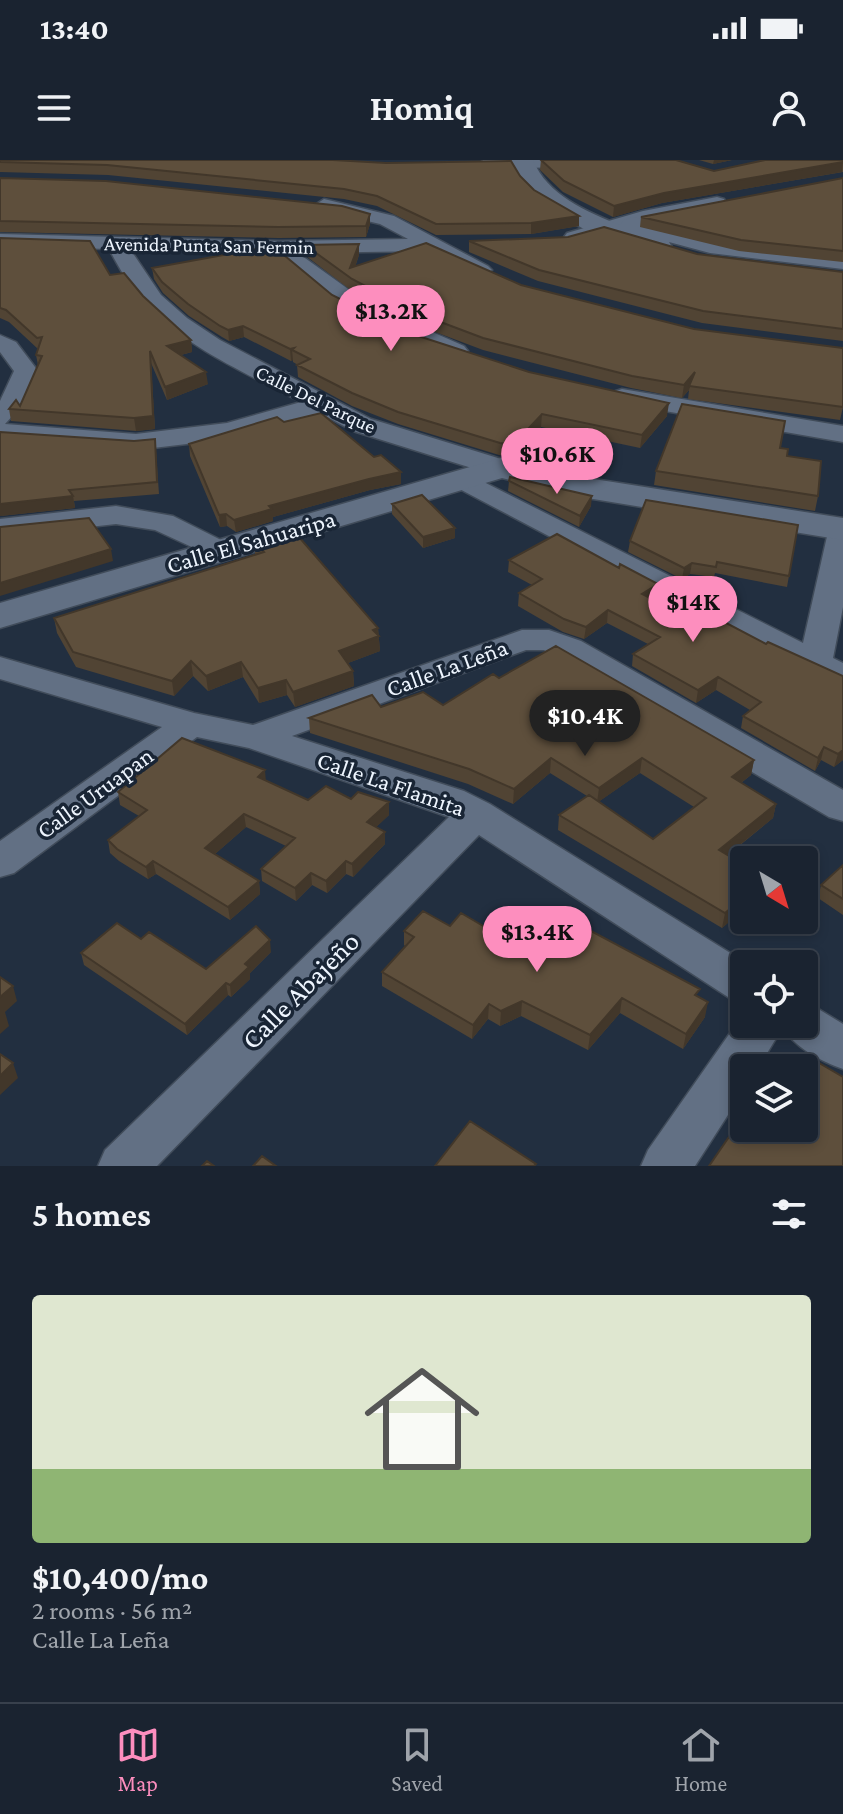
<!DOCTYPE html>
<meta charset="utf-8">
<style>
body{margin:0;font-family:"Crimson Pro",serif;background:#232b38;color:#f1f3f6;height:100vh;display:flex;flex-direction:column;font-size:30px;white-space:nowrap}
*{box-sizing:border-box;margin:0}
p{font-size:26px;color:#9fa4ab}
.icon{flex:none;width:44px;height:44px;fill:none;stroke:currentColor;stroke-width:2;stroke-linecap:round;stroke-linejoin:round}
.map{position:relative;height:1006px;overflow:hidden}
.panel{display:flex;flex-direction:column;background:#1a2330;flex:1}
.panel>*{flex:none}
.needle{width:52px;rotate:142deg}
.fabs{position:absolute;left:730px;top:686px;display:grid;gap:16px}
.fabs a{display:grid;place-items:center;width:88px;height:88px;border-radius:8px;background:#1a2330;box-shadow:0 4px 12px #0003,0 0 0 2px #38404c;font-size:40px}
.price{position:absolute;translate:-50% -68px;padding:0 18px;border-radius:28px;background:#fd8ebe;color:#111;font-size:26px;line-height:52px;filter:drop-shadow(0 2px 4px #0008)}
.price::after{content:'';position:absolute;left:50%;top:48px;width:24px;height:18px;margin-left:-12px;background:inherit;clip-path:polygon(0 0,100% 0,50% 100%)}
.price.active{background:#222;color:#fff}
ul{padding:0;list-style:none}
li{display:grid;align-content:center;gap:16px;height:424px;padding:0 32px}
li+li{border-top:2px solid #38404c}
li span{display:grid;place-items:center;height:248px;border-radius:8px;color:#555}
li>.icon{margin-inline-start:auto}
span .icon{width:144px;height:144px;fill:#fffc;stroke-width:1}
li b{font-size:34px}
h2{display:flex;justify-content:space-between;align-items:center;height:96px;padding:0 32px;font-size:34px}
.status{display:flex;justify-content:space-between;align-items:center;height:56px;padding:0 40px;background:#1a2330;direction:ltr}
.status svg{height:22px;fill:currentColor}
header{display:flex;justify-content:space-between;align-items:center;height:104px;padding:0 32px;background:#1a2330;font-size:36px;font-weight:700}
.tab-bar{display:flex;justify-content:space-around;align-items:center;height:112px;border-top:2px solid #38404c;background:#1a2330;font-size:22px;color:#9fa4ab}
.tab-bar a{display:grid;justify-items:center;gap:4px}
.tab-bar .active{color:#fd8ebe}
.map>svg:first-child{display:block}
</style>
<div class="status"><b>13:40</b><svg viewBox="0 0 49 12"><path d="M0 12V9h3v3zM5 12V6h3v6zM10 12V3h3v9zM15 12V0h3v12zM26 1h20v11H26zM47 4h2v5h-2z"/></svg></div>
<header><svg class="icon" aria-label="menu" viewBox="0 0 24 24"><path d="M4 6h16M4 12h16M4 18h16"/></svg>Homiq<svg class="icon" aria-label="person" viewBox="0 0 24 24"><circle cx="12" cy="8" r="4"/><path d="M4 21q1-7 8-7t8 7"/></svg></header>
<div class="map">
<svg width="843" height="1006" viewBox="0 0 843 1006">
<rect width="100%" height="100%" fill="#222f40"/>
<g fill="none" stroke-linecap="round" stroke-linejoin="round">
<!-- minor casing -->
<g stroke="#414c5a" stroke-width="3">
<path id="minor" d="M483 0H641L632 5 489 9 480 4Z
M717 37 724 39 726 43 724 47 646 62 574 83 564 77 567 73 643 51Z
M324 39 394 56 488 106 492 110 481 116 430 91 298 93 369 144 464 186 468 191 464 196H448L354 153 313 127 274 93 130 89 161 135 187 158 220 180 371 259 511 302 515 308 511 314 501 316 491 314 353 271 320 253 229 279 136 290 0 280V241L14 211 0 192V175L16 182 38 211 28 239 5 264 136 274 227 263 301 242C248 214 189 189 147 146 131 130 120 109 109 89L0 86V74L279 81 408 79 380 64 317 49 315 45Z
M622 229 843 266V282L613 242 609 237 613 232Z
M462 311 803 483 828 372 833 366 843 363V447L833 498 843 503V528L803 510 452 325 448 319 452 313Z
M116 346 173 356 231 385 235 391 231 397 220 400 155 370 116 364 0 377V359Z
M522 470H549L581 481 843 630V661L829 657 544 490H526L292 576 464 631 490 644 748 804H744V842L728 837 479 675 157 1006H98L105 990 449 657 249 588 197 577 14 713 0 717V681L162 567 0 519V497L194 553 253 565Z
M804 844 820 850 843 864V909C823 902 793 887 783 867L758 908H744V930L695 1006H641L648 990 744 853V864H804Z"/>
</g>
<!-- tertiary casing -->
<g stroke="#414c5a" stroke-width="3">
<path id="tertiary" d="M501 298 581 317 843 358V380L581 337 502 318 0 468V443Z"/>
</g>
<!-- secondary casing -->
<g stroke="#414c5a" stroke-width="3">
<path id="secondary" d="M511 0H533C547 35 587 52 620 65L624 60 633 57 711 77 843 93V109L710 93 669 82 672 87 668 93C637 100 557 58 533 37 522 26 515 14 511 0Z"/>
</g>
<!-- minor -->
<use href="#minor" fill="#627084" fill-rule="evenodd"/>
<!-- tertiary -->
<use href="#tertiary" fill="#627084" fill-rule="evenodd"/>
<!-- secondary -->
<use href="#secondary" fill="#627084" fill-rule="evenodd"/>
</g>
<!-- wall -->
<path fill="#514434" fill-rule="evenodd" d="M0 0 520 16 534 30 579 66 531 74 436 75 377 46 344 39 108 15 0 12Z
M541 0 714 11 843 0V12L662 43 613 57 563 32 540 10Z
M699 0H732L713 4Z
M0 18 370 64 366 77 279 78 0 72Z
M843 18V102L739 91 640 67 641 57Z
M0 78 110 115 143 136 191 180 192 192 181 195 208 224 167 240 151 203 155 269 136 271 11 261 9 249 20 246 38 205 36 195 38 189 9 162 0 158Z
M469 81 697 94 843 112V181L702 163 538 121 469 92Z
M305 85 359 95 355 107 521 125 694 169 843 247 840 260 688 239 689 230 682 238 631 228 483 190 414 164 352 131 306 96Z
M152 108 332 135 406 172 667 256 640 288 541 267 512 298 499 295 398 264 352 246 298 217 297 205H298L293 202V200L291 201 244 177 229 181 222 177 189 156 163 133 154 119Z
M284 262 401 324 370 330 273 357V361L236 372 227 366 220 367 190 296 189 284Z
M780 288 818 336 815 351 654 325 656 311Z
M156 291 159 334 74 341 75 348 0 356Z
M509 321 591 346 579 367 508 331Z
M392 344 455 368V378L423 388 392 354Z
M798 365 787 427 715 413 714 417 690 414 682 419 628 392 630 381Z
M254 381 378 468 380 491 348 503 353 511 354 526 295 547 287 535 259 543 243 517 208 531 193 516 174 536 76 507 57 473 54 458 255 394Z
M509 400 656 436 651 439 699 463 766 484 843 600 834 607 821 600 815 611 741 568 743 556 750 550 716 530 696 543 632 506 633 494 648 484 607 463 584 479 563 472 518 446 519 433 532 425 508 412Z
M499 518 754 600 751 615 741 623 776 644 773 658 728 695 744 705V749L722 768 558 670 559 655 587 636 550 613 513 644 468 624 310 573 309 558 381 547 443 545ZM640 613 694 647 653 679 598 642Z
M266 621 308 640 351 639 389 642V655L376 667 385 672V684L353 717 346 714 327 733 312 725 296 741 262 721 261 709 286 686 246 667 215 694 259 721 260 734 230 760 156 714 148 719 119 701 110 693 108 680 139 656 120 645 118 632Z
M843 705V755L818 738 821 725Z
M450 766 502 777 517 768 562 782 698 837 705 857 683 889 620 853 588 890 521 856 500 866 488 859 472 879 382 826V812L405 786 404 785V771Z
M141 779 206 809 271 792 250 813V819L231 837 228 835 187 875 84 805 81 793Z"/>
<!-- shaded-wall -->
<path fill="#42372a" d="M714 0H732L713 4Z
M843 2 842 12 662 43 613 57 614 46 664 33Z
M370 54V64L366 77V66Z
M579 56V66L531 74V63Z
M359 84V95L351 119 350 108Z
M243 166 244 177 229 181 228 170Z
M191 180 192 192 169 198 167 186Z
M294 188 292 190 293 200 291 201 290 189Z
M150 191 155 269 136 271 134 258Z
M206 212 208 224 167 240 165 227Z
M695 212 689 230 682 238 684 225Z
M669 243 667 256 640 288 642 275Z
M542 254 541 267 512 298 513 285Z
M401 312V324L370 330 273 357V361L236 372 234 360 269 346 369 319Z
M73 336 75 348 0 356V344Z
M592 336 591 346 579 367 580 356Z
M226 354 227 366 220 367 219 355Z
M455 368V378L423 388V377Z
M111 389 113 401 0 436V423Z
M692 403 690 414 682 419 684 408Z
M658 424 656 436 640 447 642 434Z
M608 450 607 463 584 479 586 467Z
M378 468 380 491 340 506 339 491 373 470Z
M191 501 193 516 174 536 172 521Z
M241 502 243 517 208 531 206 516Z
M353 511 354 526 295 547 293 532Z
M718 517 716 530 696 543 698 530Z
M286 520 287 535 259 543 258 528Z
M824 587 821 600 815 611 818 598Z
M843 590V600L834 607 838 594Z
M551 598 550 613 513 644 514 629Z
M642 598 640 613 597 643 599 628Z
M754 600 751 615 729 632 732 617Z
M265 610 266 622 258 617Z
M389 642V655L368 675 367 662Z
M776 644 773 658 716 704 719 690Z
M244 654 246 667 207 701 205 688Z
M385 672V684L353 717 352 704Z
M153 701 156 714 148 719 146 707Z
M346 701V714L327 733 326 721Z
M311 713 312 725 296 741 295 728Z
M259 721 260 734 230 760 228 747Z
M744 737V749L722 768 725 753Z
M270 780 271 792 250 813V819L231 837 230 825 245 804Z
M226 823 228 835 187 875 185 864Z
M13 826 17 841 5 852 9 866 0 874V837Z
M622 838 620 853 588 890 590 875Z
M522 841 521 856 500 866 501 851Z
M708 842 705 857 683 889 686 874Z
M489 844 488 859 472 879 473 865Z
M13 903 18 918 0 935V916Z"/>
<!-- building -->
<path fill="#5e4f3c" stroke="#42372a" stroke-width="2" d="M0 0H333L386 3 511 1 520 16 534 30 579 56 531 63 436 64 377 36 344 29 107 5 0 2Z
M541 0H676L714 11 765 0H843V2L664 33 614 46 564 21Z
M0 18 106 21 342 46 370 54 366 66 278 67 0 61Z
M843 18V91L741 80 641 57Z
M604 67 697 94 843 112V169L703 151 539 110 469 81 568 77Z
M0 78 90 81 110 115 124 113 143 136 191 180 167 186 206 212 165 227 150 191 153 256 134 258 9 249 16 240 20 246 42 196 36 195 42 177 37 178 6 150 0 148Z
M426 83 521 125 694 169 843 188V247L689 226 695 212 684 225 632 216 483 178 414 152 352 119 305 85 359 84 350 108Z
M273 86 332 135 406 172 529 212 669 243 642 275 542 254 513 285 500 283 398 252 352 233 297 205 310 199 292 190 294 188 290 189 243 166 228 170 220 166 188 144 162 122 152 108Z
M682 244 785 261 780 288 788 289 787 296 821 301 818 336 656 311Z
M321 253 374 297 381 295 401 312 369 319 269 346 272 349 234 360 226 354 219 355 189 284 277 257 284 262Z
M0 272 134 281 155 279 157 322 69 330 73 336 0 344Z
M510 317 592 336 580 356 509 321Z
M422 335 455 368 423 377 392 344Z
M646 340 798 365 789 416 717 402 716 407 692 403 684 408 630 381Z
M89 358 111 389 0 423V367Z
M292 369 378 468 373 470 379 476 339 491 353 511 293 532 286 520 258 528 241 502 206 516 191 501 172 521 73 492 54 458 264 392 254 381Z
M557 374 619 408 620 404 658 424 642 434 699 463 711 455 766 484 768 482 843 516V590L838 594 824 587 818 598 743 556 761 542 718 517 698 530 633 494 660 477 608 450 586 467 564 459 519 433 542 419 509 400Z
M556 486 754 600 732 617 776 644 719 690 744 705V737L725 753 559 655 589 635 653 679 706 638 642 598 599 628 551 598 514 629 469 609 309 558 372 535 381 547 423 532 443 545 493 514 499 518Z
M182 578 265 610 258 617 308 640 326 626 351 639 358 632 389 642 367 662 385 672 352 704 346 701 326 721 311 713 295 728 261 709 295 678 244 654 205 688 259 721 228 747 153 701 146 707 117 689 108 680 147 650 118 632Z
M843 705V739L821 725Z
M423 751 450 766 461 753 502 777 511 765 517 768 521 763 539 771 541 769 562 782 578 764 700 829 695 835 708 842 686 874 622 838 590 875 522 841 501 851 489 844 473 865 382 812 414 777 404 771Z
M117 763 141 779 149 772 206 809 256 766 270 780 245 804 249 807 230 825 226 823 185 864 81 793Z
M0 817 13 826 0 837Z
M0 894 13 903 0 916Z
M807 896 843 917V1006H709L744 955V968H804V908H798Z
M470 961 536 1004 534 1006H435Z
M262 996 276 1006H253Z
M207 1001 214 1006H202Z"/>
<g text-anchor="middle" stroke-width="7" stroke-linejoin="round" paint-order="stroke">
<!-- far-street labels -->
<g font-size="20" fill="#eef5fe" stroke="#192535">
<text transform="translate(209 85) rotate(1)" y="7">Avenida Punta San Fermin</text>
<text transform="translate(316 239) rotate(26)" y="7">Calle Del Parque</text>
</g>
<!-- street labels -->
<g font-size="24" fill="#eef5fe" stroke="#192535">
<text transform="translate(251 382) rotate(-16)" y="8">Calle El Sahuaripa</text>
<text transform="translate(447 508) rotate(-20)" y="8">Calle La Leña</text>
<text transform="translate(391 624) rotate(19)" y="8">Calle La Flamita</text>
<text transform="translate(95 633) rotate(-36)" y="8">Calle Uruapan</text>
</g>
<!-- near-street labels -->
<g font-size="28" fill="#eef5fe" stroke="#192535">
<text transform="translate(300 830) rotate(-45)" y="10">Calle Abajeño</text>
</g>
</g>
</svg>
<div class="fabs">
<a><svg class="needle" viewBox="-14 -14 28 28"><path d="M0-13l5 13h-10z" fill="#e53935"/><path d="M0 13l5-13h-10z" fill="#9fa4ab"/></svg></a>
<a><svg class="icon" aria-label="locate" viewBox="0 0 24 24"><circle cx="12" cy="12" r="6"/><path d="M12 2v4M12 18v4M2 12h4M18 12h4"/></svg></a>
<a><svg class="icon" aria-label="layers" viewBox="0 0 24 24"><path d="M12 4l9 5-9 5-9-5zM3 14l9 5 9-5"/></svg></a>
</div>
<b class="price" style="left:391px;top:193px">$13.2K</b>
<b class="price" style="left:557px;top:336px">$10.6K</b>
<b class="price" style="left:693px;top:484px">$14K</b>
<b class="price active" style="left:585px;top:598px">$10.4K</b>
<b class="price" style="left:537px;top:814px">$13.4K</b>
</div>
<section class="panel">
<h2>5 homes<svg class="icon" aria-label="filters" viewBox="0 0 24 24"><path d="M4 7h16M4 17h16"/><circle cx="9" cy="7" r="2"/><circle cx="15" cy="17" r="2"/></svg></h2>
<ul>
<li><span style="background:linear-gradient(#dfe7d0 70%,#8fb573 0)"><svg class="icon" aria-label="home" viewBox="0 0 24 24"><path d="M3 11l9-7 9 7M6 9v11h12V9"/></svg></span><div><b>$10,400/mo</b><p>2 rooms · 56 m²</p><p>Calle La Leña</p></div></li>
</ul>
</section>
<nav class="tab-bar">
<a class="active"><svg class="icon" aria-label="map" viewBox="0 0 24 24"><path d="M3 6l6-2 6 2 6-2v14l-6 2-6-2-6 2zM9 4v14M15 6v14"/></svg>Map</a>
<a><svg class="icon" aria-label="saved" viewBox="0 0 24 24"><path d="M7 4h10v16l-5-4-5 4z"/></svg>Saved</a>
<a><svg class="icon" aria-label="home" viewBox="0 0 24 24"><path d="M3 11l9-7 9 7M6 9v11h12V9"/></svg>Home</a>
</nav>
